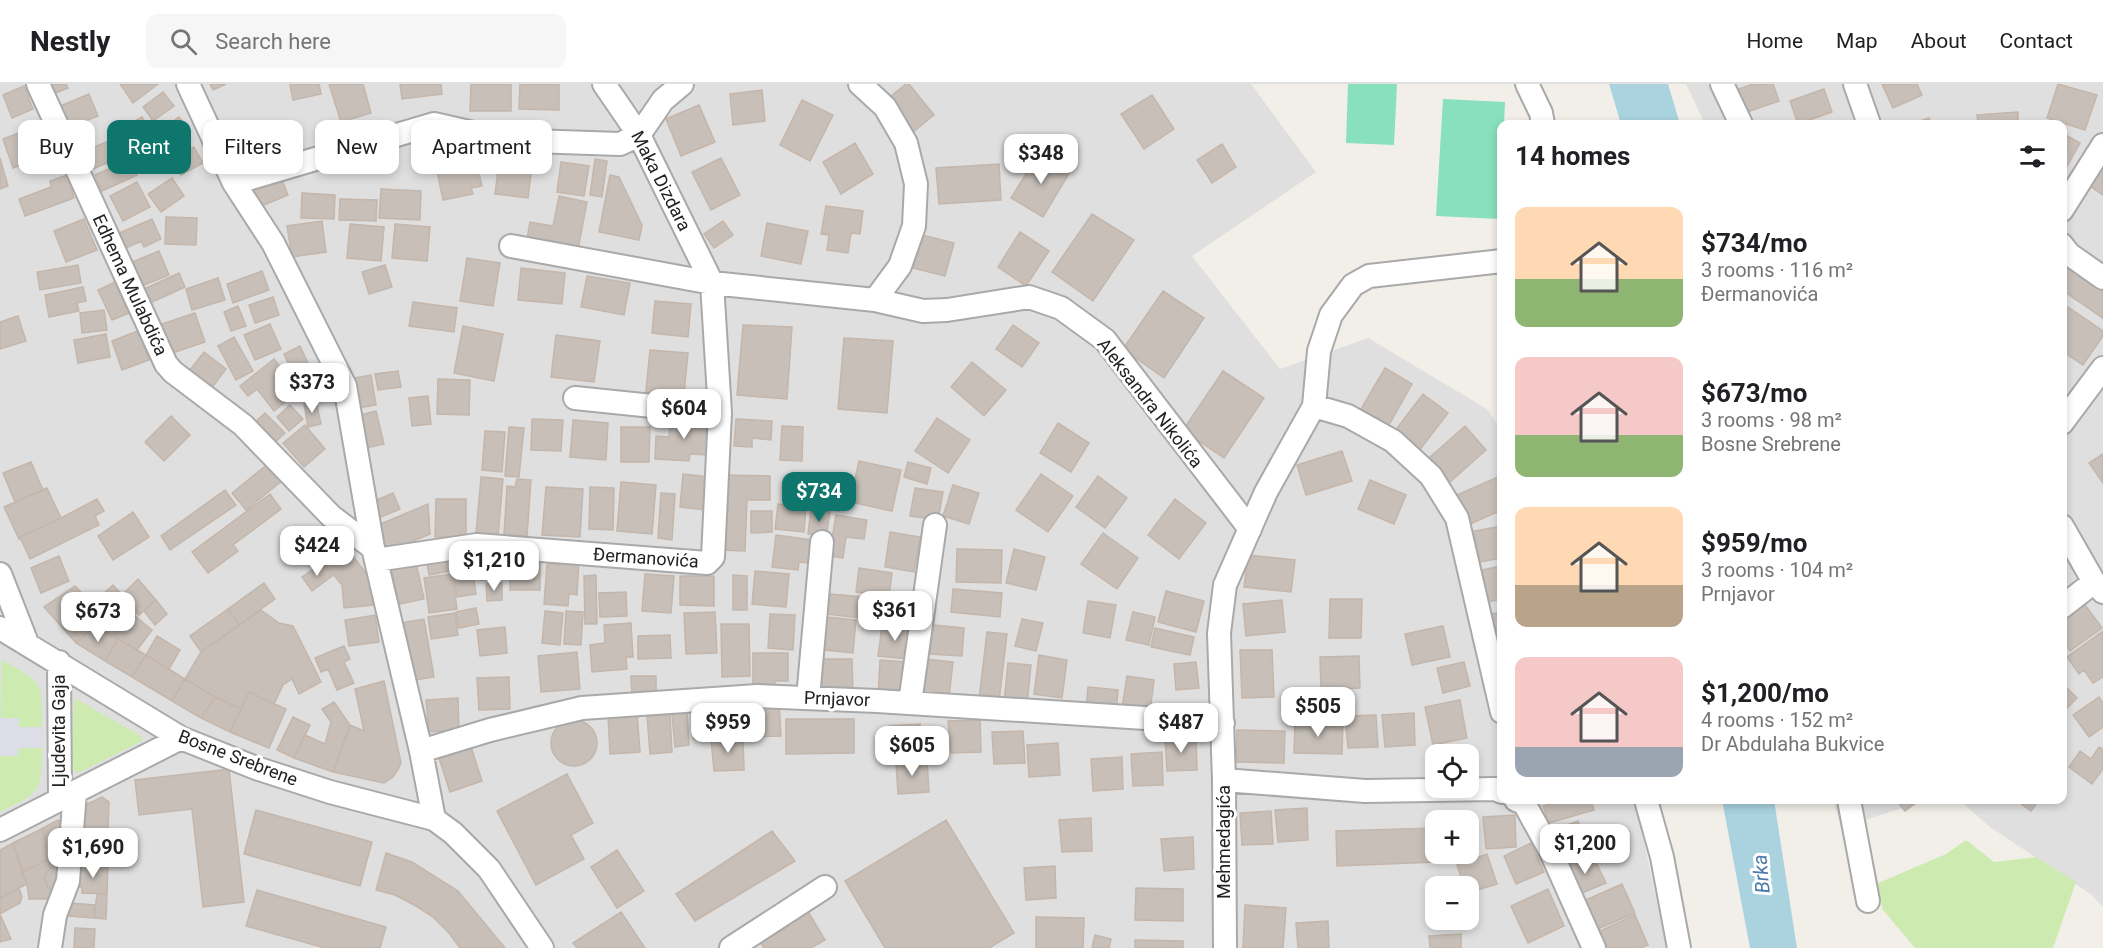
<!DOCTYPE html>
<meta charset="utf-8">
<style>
body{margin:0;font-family:Roboto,sans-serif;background:#f6f6f6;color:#202124;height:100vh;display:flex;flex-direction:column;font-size:22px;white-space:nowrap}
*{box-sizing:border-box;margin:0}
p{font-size:20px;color:#757577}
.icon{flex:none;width:33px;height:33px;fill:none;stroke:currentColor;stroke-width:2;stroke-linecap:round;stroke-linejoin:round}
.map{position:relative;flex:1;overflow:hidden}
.drawer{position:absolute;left:1497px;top:36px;width:570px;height:684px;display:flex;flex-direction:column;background:#fff;border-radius:12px;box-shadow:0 3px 9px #0003}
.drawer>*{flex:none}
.top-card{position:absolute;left:18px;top:36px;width:570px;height:54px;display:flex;gap:12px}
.tools{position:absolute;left:1425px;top:660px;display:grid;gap:12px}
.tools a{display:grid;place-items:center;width:54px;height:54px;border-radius:12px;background:#fff;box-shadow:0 3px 9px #0003;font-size:30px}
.price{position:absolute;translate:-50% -51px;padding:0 14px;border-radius:12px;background:#fff;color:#222;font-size:20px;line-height:39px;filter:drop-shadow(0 2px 3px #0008)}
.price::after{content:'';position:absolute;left:50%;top:36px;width:18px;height:14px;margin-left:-9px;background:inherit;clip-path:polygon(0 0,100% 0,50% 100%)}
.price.selected{background:#0f766e;color:#fff}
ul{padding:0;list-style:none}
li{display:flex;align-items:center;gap:18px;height:150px;padding:0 18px}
li span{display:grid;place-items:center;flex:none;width:168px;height:120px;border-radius:12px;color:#555}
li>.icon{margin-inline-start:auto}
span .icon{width:72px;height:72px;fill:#fffc;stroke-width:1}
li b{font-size:26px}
h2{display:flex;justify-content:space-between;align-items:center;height:72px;padding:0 18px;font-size:26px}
.pill{padding:0 21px;border-radius:12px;background:#fff;box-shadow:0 3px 9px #0003;font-size:21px;line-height:54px}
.pill.selected{background:#0f766e;color:#fff}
header{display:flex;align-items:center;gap:36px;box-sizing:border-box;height:84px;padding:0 30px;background:#fff;border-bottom:2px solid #e0e0e0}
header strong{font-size:28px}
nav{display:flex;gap:33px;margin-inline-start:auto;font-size:21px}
.search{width:420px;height:54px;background:#f6f6f6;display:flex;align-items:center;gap:15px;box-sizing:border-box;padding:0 21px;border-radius:12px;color:#757577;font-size:22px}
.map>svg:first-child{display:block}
</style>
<header>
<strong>Nestly</strong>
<div class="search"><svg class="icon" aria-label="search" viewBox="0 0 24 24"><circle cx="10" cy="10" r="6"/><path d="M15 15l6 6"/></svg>Search here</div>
<nav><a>Home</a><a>Map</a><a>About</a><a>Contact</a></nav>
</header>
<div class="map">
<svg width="2103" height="864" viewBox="0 0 2103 864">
<rect width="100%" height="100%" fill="#f2efe9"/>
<!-- residential -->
<path fill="#e0dfdf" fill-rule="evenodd" d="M0 0H1251L1316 88 1192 172 1280 285 1368 254 1487 325 1501 345 1502 716H1635L1667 864H0ZM1436 670H1468V704H1436ZM1436 736H1468V770H1436ZM1436 802H1468V836H1436Z
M1686 0H2103V823L2092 811 1990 743 1959 716H2062V40H1705Z
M1833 716H1927L1841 744Z"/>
<!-- grass -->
<path fill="#cdebb0" d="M2 576C43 600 42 595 42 643H18L0 634Z
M76 615 141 652 142 657 80 688 75 687 71 684 74 618Z
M18 664H42C41 710 41 708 0 728V672H17Z
M1966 756 1994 778 2036 773 2076 798 2053 864H1915L1883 826 1876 800 1946 770Z"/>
<!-- pitch -->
<path fill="#88e0be" d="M1348 0H1397L1394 61 1346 59Z
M1443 15 1505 18 1504 40H1502L1500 135 1436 132Z"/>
<!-- plaza -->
<path fill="#dddde8" d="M0 575 1 634H19V643H42V664H19L18 672H0Z"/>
<!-- water -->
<path fill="#aad3df" d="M1609 0H1668L1680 40H1621Z
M1722 716H1774L1797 864H1750Z"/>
<!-- building -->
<path fill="#c7bfb8" stroke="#c4b6ab" stroke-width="1.5" d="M46 0H66L68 4 51 11Z
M120 0H158L133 19Z
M210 0H226L213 6Z
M295 0H319L321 10 293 16 290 1Z
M329 0H363L371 29 341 38Z
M400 0H441L442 10 402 15Z
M471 0H511V27H470Z
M520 0H559V26L519 25Z
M906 0H909L934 31 911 50 885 17Z
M1753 0H1773L1779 17 1744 29 1736 6Z
M1882 0H1917L1922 11 1893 24Z
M2058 0 2097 11 2085 46 2047 34Z
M24 2 33 25 12 34 3 11Z
M1824 5 1832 28 1798 40 1790 17Z
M762 6 765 37 733 41 730 10Z
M163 8 174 22 153 37 143 23Z
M89 10 98 32 67 44 58 23Z
M1152 11 1174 45 1144 65 1121 30Z
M802 16 833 31 810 77 780 61Z
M699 21 715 58 681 72 666 35Z
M2018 28V40H1978L1977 31Z
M142 33 152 51 132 63 122 44Z
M179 33 188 46 166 62 157 49Z
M1929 34 1932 40H1911Z
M38 42 48 72 13 84 3 55Z
M423 48 429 73 417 76 411 51Z
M2062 49 2080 59 2062 91Z
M121 52 128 70 88 87 80 69Z
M245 52 256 78 235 87 224 61Z
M156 55 166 73 156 78 146 60Z
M855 59 873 90 841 110 823 78Z
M1222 60 1236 83 1212 99 1197 76Z
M460 62 463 76 475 73 482 102 471 104 473 110 443 116 433 68Z
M194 63 203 79 181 91 172 75Z
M1039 69 1070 88 1043 133 1011 114Z
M0 74 8 102 0 105Z
M721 74 740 111 711 126 692 88Z
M131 75 137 91 102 107 95 91Z
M595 75 607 77 602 113 590 111Z
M2103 76V111L2086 99Z
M499 78 532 82 528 114 495 110Z
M561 78 589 82 584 112 557 108Z
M999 80 1001 116 939 120 936 84Z
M279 88 288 111 257 124 248 101Z
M67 91 74 114 25 132 19 115 51 103 50 97Z
M610 91 619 93 642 141 639 156 599 148Z
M172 94 184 112 161 128 148 110Z
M137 98 150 123 123 137 110 112Z
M381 105 421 107 420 136 379 134Z
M302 109 335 111 334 135 301 134Z
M559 112 587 118 578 165 527 155 530 138 553 142Z
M340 115 377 116 376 137 339 136Z
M826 122 863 127 860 150 851 149 848 169 827 166 829 151 821 150Z
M1092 130 1134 156 1093 217 1052 188Z
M166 133 197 134 196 161 165 160Z
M84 135 97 166 66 178 54 147Z
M152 135 161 155 144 163 141 157 124 165 117 150Z
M322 137 326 168 292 173 287 142Z
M723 137 733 151 714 164 704 150Z
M767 139 808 147 801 180 761 172Z
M350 140 384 143 381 177 347 174Z
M395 140 430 143 427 177 392 174Z
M1020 148 1049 167 1026 202 998 183Z
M922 151 954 159 945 192 913 184Z
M159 167 169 191 139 203 130 179Z
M467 174 500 179 493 222 460 217Z
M78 181 81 199 40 206 37 188Z
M385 181 392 203 369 210 362 188Z
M2070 181 2103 204V234L2062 206V193Z
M521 184 565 189 562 220 518 216Z
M262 187 269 206 233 219 227 200Z
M179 189 185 203 148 220 142 206Z
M587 192 630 199 624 231 581 223Z
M218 194 225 216 192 226 186 205Z
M115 198 129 229 112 236 98 206Z
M83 203 86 217 77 219 79 227 49 233 45 211Z
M1163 207 1204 234 1164 294 1123 265Z
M273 213 279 231 255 239 249 221Z
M655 217 691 220 688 253 652 249Z
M413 218 457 224 454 248 409 242Z
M238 222 246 242 231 247 224 228Z
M2068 223 2103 247V252L2083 281 2062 267V232Z
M104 226 107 246 82 249 80 229Z
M195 229 205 258 169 270 159 241Z
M18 232 26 257 0 265V238Z
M270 240 281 265 255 276 244 251Z
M743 241 792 243 787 315 737 311Z
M1013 241 1039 259 1022 283 996 265Z
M463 242 503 250 494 297 454 289Z
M138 247 149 276 122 286 112 257Z
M106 250 110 273 78 279 74 256Z
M556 251 600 257 594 298 551 293Z
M234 253 253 287 236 296 218 262Z
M844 254 893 257 887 329 838 325Z
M300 262 319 303 303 311 284 270Z
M650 266 688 269 683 320 645 316Z
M204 268 226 285 208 309 185 292Z
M274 275 299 307 274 327 257 305 248 312 240 302Z
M972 278 1006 306 984 332 951 303Z
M1385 284 1412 300 1389 341 1361 325Z
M398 287 401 303 378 306 375 290Z
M1223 287 1264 314 1224 374 1183 346Z
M371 291 376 321 354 325 348 295Z
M438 295 470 296 469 331 437 330Z
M1423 310 1448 329 1419 367 1394 348Z
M428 312 431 340 412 342 409 314Z
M316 317 321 340 308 343 304 320Z
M290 321 303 335 289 347 277 333Z
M376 327 384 360 361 365 353 333Z
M265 329 285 349 271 362 251 342Z
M171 332 190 351 164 377 145 358Z
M937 334 970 356 948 389 915 367Z
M532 335 563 336 561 367 531 366Z
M670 335 711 337 709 371 690 370 689 377 655 375 656 352 669 353Z
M736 335 772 337 771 356 752 354V363L734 362Z
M573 336 608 339 606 376 570 373Z
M1058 339 1089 359 1071 388 1040 369Z
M305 341 325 365 304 383 283 359Z
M782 342 803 343 802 377 780 376Z
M1465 342 1486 366 1450 398 1430 373Z
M509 343 524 344 519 393 505 392Z
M621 343H650L649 378H621Z
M485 347 505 348 502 388 482 386Z
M1342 367 1352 397 1306 411 1297 381Z
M2103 370V399L2089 379Z
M859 377 901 386 892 427 850 418Z
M31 378 43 406 15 418 3 389Z
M908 378 931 384 927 400 904 393Z
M269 379 283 396 246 426 232 409Z
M683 390 709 393 706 426 680 423Z
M816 390 844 394 839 427 811 423Z
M1041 390 1073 412 1048 448 1016 426Z
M722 391 770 392V416H747L745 467 721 466Z
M1098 392 1127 414 1105 444 1076 423Z
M1500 392 1502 426 1470 440 1457 411Z
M481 393 503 395 498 452 476 450Z
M517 395 531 396 527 452 504 451 507 402 515 403Z
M1370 396 1406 411 1394 440 1358 425Z
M621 398 656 401 652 450 617 447Z
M953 401 979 409 969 440 943 432Z
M546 403 583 405 580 453 542 451Z
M590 403 614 404 613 446 589 445Z
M47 404 61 434 20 453 19 455 4 423Z
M915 404 943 408 938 436 910 432Z
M225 406 236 421 170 466 161 452Z
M393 409 400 425 376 435 370 419Z
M661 409 675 410 672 456 658 454Z
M270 410 281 425 233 461 238 467 208 489 192 468Z
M97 415 104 427 95 432 99 441 30 475 20 453 61 434Z
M436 415H466V453H435Z
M1175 415 1206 439 1179 475 1148 451Z
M428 420 430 450 387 468 376 442Z
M778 420 806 423 804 448 775 445Z
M811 425 830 428 826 453 808 450Z
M751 427H772V448L751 449Z
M133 428 149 453 113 476 98 452Z
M836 431 867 436 864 455 846 453 843 474 829 472Z
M1502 442V474L1475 479 1469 448Z
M890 448 920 453 914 488 885 483Z
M1103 449 1138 474 1117 505 1081 480Z
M776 451 812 456 809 479 799 478 798 486 772 483Z
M344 461 370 494 373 521 344 524 342 501 323 478Z
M957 465 1002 466 1001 499 956 498Z
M1014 465 1045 473 1036 506 1006 499Z
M447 470 450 487 429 491 426 474Z
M1248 471 1295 476 1291 508 1244 503Z
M59 472 69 497 41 509 31 484Z
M494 473V495L480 496 479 474Z
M415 474 424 515 399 520 390 479Z
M559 474 579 476 577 511 569 510 568 522 544 520 547 480 559 481Z
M471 475 476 510 457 513 452 478Z
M322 479 332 492 312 507 302 493Z
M510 480H540V506H510Z
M1502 482V515L1482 519 1476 487Z
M859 484 892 489 889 512 856 508Z
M755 487 789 490 786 523 752 520Z
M452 490 457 525 429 529 424 494Z
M645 490 674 492 671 529 642 527Z
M596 491 597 540H585L584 492Z
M733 491 747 492V526H733Z
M680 492H714V522L680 521Z
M138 495 156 516 139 531 137 529 138 527 123 515 125 514 122 511Z
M264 499 275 515 239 541 228 525Z
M502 499V516L487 517 486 500Z
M113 501 125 514 76 559 44 523 75 502 92 520Z
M953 505 1002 509 1000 533 951 528Z
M1166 507 1204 517 1196 548 1158 538Z
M626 508 627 532 600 533 599 509Z
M830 510 863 513 860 534 827 530Z
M123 515 138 527 113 552 94 542Z
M1330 515H1362L1361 554H1329Z
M156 516 167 530 155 541 144 527Z
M1282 516 1285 548 1246 552 1243 520Z
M1088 517 1116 521 1110 554 1083 549Z
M2083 518 2102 544 2070 567 2062 556V533Z
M476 524 479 540 459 544 456 528Z
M228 525 239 541 201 568 190 552Z
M261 526 279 539 293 542 321 598 299 610 292 595 283 601 274 620 249 608 241 625 215 613 185 595 201 568Z
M545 527 563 529 560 561 542 559Z
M566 527 583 528 581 561 564 560Z
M715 528 717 569 686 570 684 529Z
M1133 528 1155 533 1149 561 1126 556Z
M1502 528V560L1492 562 1486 531Z
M455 529 458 551 431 555 428 533Z
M770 530 795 531 793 566 768 564Z
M134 531 152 546 137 566 113 552Z
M375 531 379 558 349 562 345 536Z
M827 533 856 536 853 569 824 566Z
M424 535 434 593 410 597 400 539Z
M1022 535 1043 539 1036 567 1015 562Z
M631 539 633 573H626L627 585 592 588 590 561 605 559 604 541Z
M721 540H749L750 592 722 593Z
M933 541 964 544 962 572 930 570Z
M94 542 118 555 105 577 76 559Z
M882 542 912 544 908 575 878 572Z
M1443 542 1450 573 1412 581 1405 550Z
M505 543 507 569 480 572 477 546Z
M1155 544 1194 553 1190 571 1151 563Z
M2103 547V593L2093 599 2084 586 2079 590 2067 573Z
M987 548 1007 550 999 617 979 615Z
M670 551 671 574 638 575V552Z
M157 552 180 566 169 585 146 571Z
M118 555 146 571 132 593 105 577Z
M344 562 350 575 344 578 354 599 337 606 328 585 321 588 315 574Z
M1240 566H1272L1274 613 1242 614Z
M577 568 580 605 541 608 538 572Z
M753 569H788V597H775V605H753Z
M146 571 185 595 172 617 132 593Z
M1039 571 1067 576 1062 614 1034 610Z
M1359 572 1360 604 1321 606 1320 573Z
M820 575H852L853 609H820Z
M925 575 953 578 949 613 921 610Z
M880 576 906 578 904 614 878 613Z
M1196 578 1199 604 1176 606 1174 580Z
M1464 578 1470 602 1443 609 1437 584Z
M1008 579 1031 581 1027 621 1004 619Z
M631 592H656V612L632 613Z
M1127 592 1154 596 1150 628 1122 624Z
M509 593 510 625 479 626 477 594Z
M185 595 215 613 201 634 172 617Z
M384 597 401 679 399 684 393 693 384 699 333 688 350 641 364 647 355 605Z
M2062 599 2077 614 2062 629Z
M1088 603 1118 606 1116 628 1086 625Z
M249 608 286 625 269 664 230 648Z
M215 613 241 625 230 648 201 634Z
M2099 613 2103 619V643L2089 653 2073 631Z
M458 614 459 646 429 648 426 616Z
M1460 616 1467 654 1433 661 1425 623Z
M334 618 350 641 333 688 294 674 305 651 325 660 331 638 322 625Z
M779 619 781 652 750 653 748 621Z
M723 621 724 653 694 655 691 623Z
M637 628 640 668 610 670 608 630Z
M687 629 689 661 675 663 672 631Z
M1414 629 1415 661 1385 663 1382 631Z
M670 631 672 668 650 670 647 632Z
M1376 631 1378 663 1348 664 1345 632Z
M293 633 310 641 294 674 277 666Z
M786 635H854V669L786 670Z
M551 659a23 23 0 1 1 46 0a23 23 0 1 1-46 0Z
M980 636 981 668 951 669 948 637Z
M1295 637 1343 638 1342 670 1294 669Z
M920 640 922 672 891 674 889 642Z
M1237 646 1285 647 1284 679 1236 678Z
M1023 647 1025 679 994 680 992 648Z
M743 654 744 686 714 687 711 655Z
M1196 654 1197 686 1167 687 1165 655Z
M1058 659 1060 691 1029 693 1027 661Z
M471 663 482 697 450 708 439 674Z
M2099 663 2103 665V685L2092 700 2069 683 2080 667 2091 675Z
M1162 668 1163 701 1133 702 1131 670Z
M1122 673 1123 705 1093 707 1091 675Z
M927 676 929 708 898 710 896 678Z
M229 685 244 818 203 823 192 725 139 731 135 696Z
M567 690 593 739 571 751 584 775 536 801 497 727Z
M102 713 109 718 108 746H79L83 722Z
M1568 716H1591L1594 726 1549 739 1543 722Z
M1896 716H1920L1905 727Z
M2016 716H2039L2031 727Z
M1307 724 1308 756 1278 758 1275 726Z
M256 726 372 758 360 802 244 770Z
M1271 727 1273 760 1242 761 1240 729Z
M1515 731 1516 763 1486 765 1483 733Z
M1091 734 1092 767 1062 768 1059 736Z
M58 736 67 741 63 779 50 785 43 744Z
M946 736 1014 849 989 864H885L845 797Z
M1578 737 1589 767 1558 777 1548 748Z
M43 744 49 775 22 788 13 759Z
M1434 744 1436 778 1337 782 1336 747Z
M79 746H97L95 768H77Z
M772 747 795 777 695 837 676 810Z
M1193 753 1194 785 1164 787 1161 755Z
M13 759 27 800 0 814V766Z
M1531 759 1544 788 1516 800 1504 772Z
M617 766 644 807 617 824 591 783Z
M386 769 412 778 458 807 505 864H460L449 849 433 833 416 822 395 811 376 806Z
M1437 770H1468L1437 772Z
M1487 770 1497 800 1468 809V802H1464L1457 781Z
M1592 770 1606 799 1577 811 1564 782Z
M49 775 50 785 44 793 49 805 55 806V815H29L27 800 22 788Z
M63 779 58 806 49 805 44 793 50 785Z
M82 780H108L107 810 82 809V803H75V787H82Z
M1055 782 1056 814 1026 816 1024 784Z
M1622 800 1635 829 1591 848 1579 819Z
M19 804 22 813 20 819 0 830V814Z
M1136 804 1183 805V837L1135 836Z
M1548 805 1564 842 1528 859 1511 822Z
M257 806 386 843 380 864H325L246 842Z
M97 810H107L106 835 94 834Z
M69 819 95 821 94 834 68 832Z
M1245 821 1286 824 1283 864H1243Z
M806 824 825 856 811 864H764L757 853Z
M621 828 645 864H577L573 859Z
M0 830 11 855 0 858Z
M1635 831 1648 861 1640 864H1597L1591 851Z
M1036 833 1084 834 1083 864H1036Z
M1328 837 1329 864H1298L1296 839Z
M75 844 95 845 94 864H74Z
M1461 850V864H1430L1429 852Z
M1095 851 1111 855 1109 864H1092Z
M1135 856 1183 857V864H1135Z"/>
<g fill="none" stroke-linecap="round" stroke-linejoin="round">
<!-- minor casing -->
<g stroke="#a9a9a9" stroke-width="26">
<path id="minor" d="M38 0 166 280 173 288 243 341 331 432 373 464
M188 0 234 99 273 159 345 302 373 464 421 667 434 735
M860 0 885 23 906 59 916 100 914 142 900 182 875 216
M1527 0 1541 29 1543 40
M1722 0 1741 40
M1855 0 1869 40
M234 99 434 40 504 56 620 60 639 51 663 16 682 0
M2062 126 2103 61
M2062 161 2069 170 2103 194
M511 162 712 199 875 216 923 227 947 226 1029 213 1061 224 1105 256 1250 445
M575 314 720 329
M1314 322 1319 267 1331 231 1353 201 1369 192 1502 177
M2062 339 2103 284
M2062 442 2094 498 2103 508
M376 476 477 461 707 479 713 473 720 329 712 199 639 51 604 0
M0 490 27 559
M2062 523 2094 498
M0 544 181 654 256 684 330 708 434 735 453 749 489 785 542 864
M59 578 60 716
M808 614 822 458
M910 619 935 441
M421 667 490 646 582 624 757 612 877 617 1223 639
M1224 696 1365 707 1495 705 1502 708
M1516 716 1524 719 1551 768 1594 864
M1646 716 1662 773 1679 864
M1849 716 1868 817
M0 746 181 654
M50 864 55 831 68 797 75 708
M731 864 825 803
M1225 864 1224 696 1219 549 1225 501 1266 408 1314 322 1348 332 1393 357 1431 392 1457 434 1502 628"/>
</g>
<!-- minor -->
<use href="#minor" stroke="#fff" stroke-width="22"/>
</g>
<g text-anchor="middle" stroke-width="6" stroke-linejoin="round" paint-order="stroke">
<!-- street labels -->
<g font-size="18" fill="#222" stroke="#fff">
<text transform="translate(661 97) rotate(63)" y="6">Maka Dizdara</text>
<text transform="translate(130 201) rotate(65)" y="6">Edhema Mulabdića</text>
<text transform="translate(1150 319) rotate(52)" y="6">Aleksandra Nikolića</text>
<text transform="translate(646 474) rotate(4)" y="6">Đermanovića</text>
<text transform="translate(837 615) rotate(2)" y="6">Prnjavor</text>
<text transform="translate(59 647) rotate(-90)" y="6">Ljudevita Gaja</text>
<text transform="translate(238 674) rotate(21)" y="6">Bosne Srebrene</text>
<text transform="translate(1224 758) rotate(-90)" y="6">Mehmedagića</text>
</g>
<!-- water labels -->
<g font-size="20" font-style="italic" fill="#4a7aab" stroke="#fff">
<text transform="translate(1761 790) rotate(-95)" y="7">Brka</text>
</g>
</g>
</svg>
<div class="tools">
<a><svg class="icon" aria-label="locate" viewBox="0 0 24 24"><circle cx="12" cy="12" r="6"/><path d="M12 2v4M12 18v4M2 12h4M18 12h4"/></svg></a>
<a>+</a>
<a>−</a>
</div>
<b class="price" style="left:1041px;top:101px">$348</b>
<b class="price" style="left:312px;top:330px">$373</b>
<b class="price" style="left:684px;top:356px">$604</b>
<b class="price selected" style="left:819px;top:439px">$734</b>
<b class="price" style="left:317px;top:493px">$424</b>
<b class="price" style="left:494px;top:508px">$1,210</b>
<b class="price" style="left:895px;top:558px">$361</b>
<b class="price" style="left:98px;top:559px">$673</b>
<b class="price" style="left:1318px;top:654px">$505</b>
<b class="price" style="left:728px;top:670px">$959</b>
<b class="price" style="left:1181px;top:670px">$487</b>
<b class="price" style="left:912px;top:693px">$605</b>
<b class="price" style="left:1585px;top:791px">$1,200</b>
<b class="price" style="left:93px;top:795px">$1,690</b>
<div class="top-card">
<a class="pill">Buy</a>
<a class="pill selected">Rent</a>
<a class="pill">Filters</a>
<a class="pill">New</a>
<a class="pill">Apartment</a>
</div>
<section class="drawer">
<h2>14 homes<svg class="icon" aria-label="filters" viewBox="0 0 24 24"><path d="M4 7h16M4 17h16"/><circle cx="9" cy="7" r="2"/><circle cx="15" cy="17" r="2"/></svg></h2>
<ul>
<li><span style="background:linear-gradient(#ffd9b3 60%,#8fb573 0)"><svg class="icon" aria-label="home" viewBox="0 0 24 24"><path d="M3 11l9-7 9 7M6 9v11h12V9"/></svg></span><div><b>$734/mo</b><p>3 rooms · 116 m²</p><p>Đermanovića</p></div></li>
<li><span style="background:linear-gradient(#f6c9c9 65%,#8fb573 0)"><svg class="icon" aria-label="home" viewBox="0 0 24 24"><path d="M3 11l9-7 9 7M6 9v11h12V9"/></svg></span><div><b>$673/mo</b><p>3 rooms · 98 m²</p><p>Bosne Srebrene</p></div></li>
<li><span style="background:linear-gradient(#ffd9b3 65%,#b9a48a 0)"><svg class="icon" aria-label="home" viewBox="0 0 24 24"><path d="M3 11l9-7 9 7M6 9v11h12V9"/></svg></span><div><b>$959/mo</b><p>3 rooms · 104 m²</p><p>Prnjavor</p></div></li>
<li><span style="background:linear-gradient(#f6c9c9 75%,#9aa5b1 0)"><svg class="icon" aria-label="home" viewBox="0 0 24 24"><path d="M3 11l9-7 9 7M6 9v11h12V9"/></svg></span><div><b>$1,200/mo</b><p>4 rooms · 152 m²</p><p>Dr Abdulaha Bukvice</p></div></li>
</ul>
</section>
</div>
